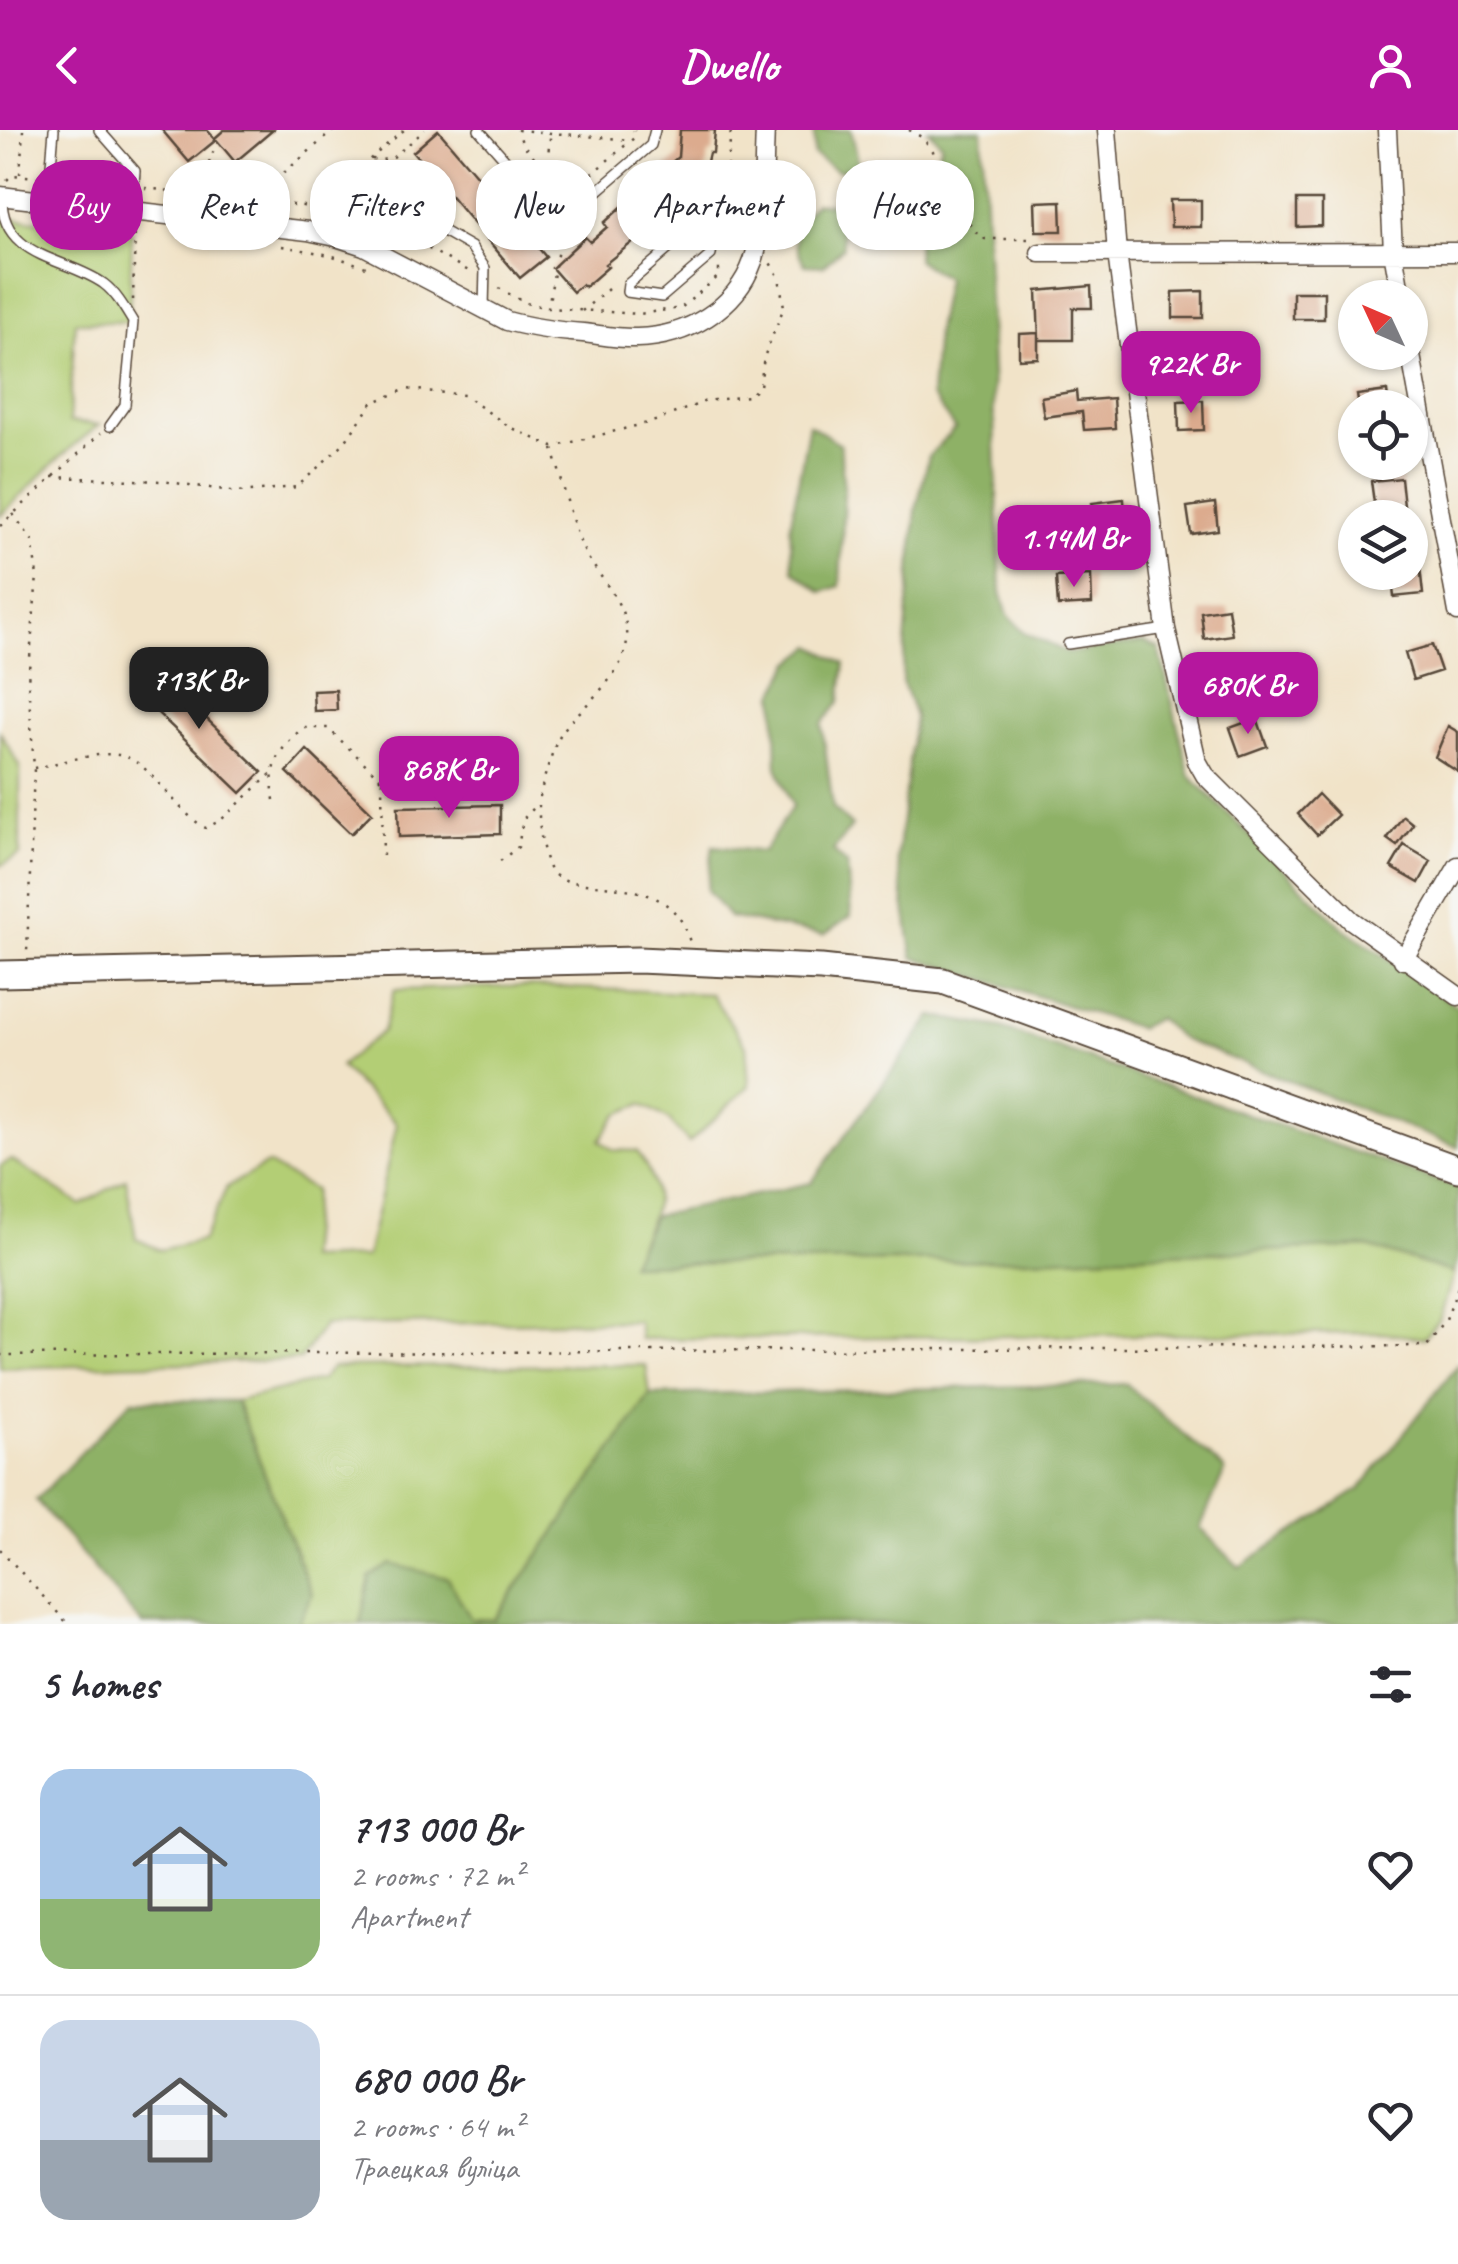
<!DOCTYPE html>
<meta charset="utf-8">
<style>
body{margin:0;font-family:Caveat,sans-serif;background:#f2f2f3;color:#2b2b33;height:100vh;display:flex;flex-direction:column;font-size:38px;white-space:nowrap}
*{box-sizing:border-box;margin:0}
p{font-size:32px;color:#7c7c81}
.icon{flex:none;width:55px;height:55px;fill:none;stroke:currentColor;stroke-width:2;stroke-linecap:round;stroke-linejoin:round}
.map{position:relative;height:1494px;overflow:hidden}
.drawer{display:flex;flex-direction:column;background:#fff;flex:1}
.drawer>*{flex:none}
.hud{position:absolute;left:30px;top:30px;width:1400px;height:90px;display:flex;gap:20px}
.needle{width:65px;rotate:314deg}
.tools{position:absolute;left:1338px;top:150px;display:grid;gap:20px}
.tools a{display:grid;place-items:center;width:90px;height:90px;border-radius:50%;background:#fff;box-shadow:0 2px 8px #0004;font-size:50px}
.price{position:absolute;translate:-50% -85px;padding:0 22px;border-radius:20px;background:#b5179e;color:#fff;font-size:32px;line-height:65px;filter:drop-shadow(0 2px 5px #0008)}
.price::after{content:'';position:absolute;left:50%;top:60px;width:30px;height:22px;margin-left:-15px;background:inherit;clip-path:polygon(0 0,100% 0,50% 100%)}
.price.on{background:#222;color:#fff}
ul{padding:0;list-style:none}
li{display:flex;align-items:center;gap:30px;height:250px;padding:0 40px}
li+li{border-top:2px solid #e1e1e2}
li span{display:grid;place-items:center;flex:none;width:280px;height:200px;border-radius:30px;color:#555}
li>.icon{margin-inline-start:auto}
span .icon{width:120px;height:120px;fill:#fffc;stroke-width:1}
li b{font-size:42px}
h2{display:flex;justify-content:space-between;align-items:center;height:120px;padding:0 40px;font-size:42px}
.chip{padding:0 35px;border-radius:40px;background:#fff;box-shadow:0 2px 8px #0004;font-size:35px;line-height:90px}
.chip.on{background:#b5179e;color:#fff}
header{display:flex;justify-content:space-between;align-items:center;height:130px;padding:0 40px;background:#b5179e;color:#fff;font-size:45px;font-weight:700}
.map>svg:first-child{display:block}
</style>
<header><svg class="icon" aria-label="back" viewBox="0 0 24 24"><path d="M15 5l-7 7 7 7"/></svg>Dwello<svg class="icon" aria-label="person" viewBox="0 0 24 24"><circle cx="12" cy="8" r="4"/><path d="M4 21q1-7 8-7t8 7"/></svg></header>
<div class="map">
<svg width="1458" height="1494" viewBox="0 0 1458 1494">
<rect width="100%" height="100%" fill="#f6f6f2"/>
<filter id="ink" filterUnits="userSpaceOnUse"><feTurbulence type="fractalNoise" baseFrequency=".01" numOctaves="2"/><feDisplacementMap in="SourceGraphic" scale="20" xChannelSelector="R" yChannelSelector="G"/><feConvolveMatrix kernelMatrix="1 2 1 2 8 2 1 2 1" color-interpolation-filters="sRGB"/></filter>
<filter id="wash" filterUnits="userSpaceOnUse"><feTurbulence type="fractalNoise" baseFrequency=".0048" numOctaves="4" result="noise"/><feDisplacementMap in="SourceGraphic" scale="40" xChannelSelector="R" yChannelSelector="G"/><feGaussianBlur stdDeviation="2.25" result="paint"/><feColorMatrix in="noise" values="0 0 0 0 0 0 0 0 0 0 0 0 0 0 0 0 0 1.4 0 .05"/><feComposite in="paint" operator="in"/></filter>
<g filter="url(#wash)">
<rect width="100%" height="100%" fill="#f1e3c8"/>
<!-- green -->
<path fill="#b3ce74" stroke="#777c49" stroke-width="2.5" d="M0 87 132 101 129 192H75L69 292 99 295 59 328 0 386Z
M0 602 20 636V725L0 736Z
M528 856 711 864 746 916 749 956 689 1013 668 989 642 974 618 984 600 1010 613 1020 637 1021C672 1073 649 1084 631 1134L997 1130 1368 1117 1454 1143 1440 1188 1424 1208 1381 1203 640 1209 638 1191 324 1195 300 1230 0 1238V1036L12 1030 81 1075 126 1049 136 1109 160 1120 203 1110 227 1057 267 1034 314 1060 307 1129 366 1127 397 994 340 936 383 901 394 860Z
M646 1235 650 1265 494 1490 471 1489 370 1447 360 1494H298L312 1464 236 1271 321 1250 332 1237Z"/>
<!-- forest -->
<path fill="#8eb166" stroke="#646e42" stroke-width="2.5" d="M814 0H851L860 38 837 41 814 25Z
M928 0H982L1001 462 1008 485 1025 503 1068 523 1144 512 1159 519 1190 646 1341 796 1458 877V1017L1181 909 1158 888 1139 898 913 827 897 728 915 586 902 551 916 380 929 326 955 298 931 266 936 201 946 148 917 130 918 96 946 77 927 48 942 14Z
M815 73 833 74 841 92 843 117 823 136 805 135C789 107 793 96 815 73Z
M809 294 840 314 844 361 840 456 822 462 793 440 790 397Z
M813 516 845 534 840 571 822 594 833 678 852 696 833 721 847 734 851 786 824 805 729 787 707 760 713 716 763 722 793 676 777 637 775 564 791 533Z
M932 886 1001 898 1458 1058V1128L1454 1143 1368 1117 997 1130 630 1134 654 1086 811 1053Z
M1458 1235V1494H360L370 1447 391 1434 448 1448 471 1489 494 1490 650 1265 1126 1254 1225 1340 1200 1398 1239 1437 1360 1359Z
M132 1270 236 1271 312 1465 298 1494H142L36 1370Z"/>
<g id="blocks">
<!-- building -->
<path fill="#dcab8e" d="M162 0H207L216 10 189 32Z
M224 0H273L235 32 215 8Z
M438 0 546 127 520 148 413 22Z
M680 0H715L713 23H709L703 49 686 61 689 65 668 84 665 80 646 97 648 100 605 134 608 137 585 157 582 154 573 162 552 138 585 107 590 112 607 97 604 93 628 71 632 76 649 60 646 56 678 27Z
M1170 70H1201V97H1171Z
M1297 70H1322V96L1297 97Z
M1061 71 1062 101H1036L1035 72Z
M1091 156 1092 178H1073V210H1039L1037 161Z
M1203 161V188H1173V162Z
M1293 162H1324V189H1293Z
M1038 203V228L1019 229V204Z
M1076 261 1077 271 1113 268 1115 298 1084 300 1082 282 1044 287 1041 267Z
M1387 261 1389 278H1359L1357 265Z
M1203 270 1204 300 1179 301 1178 271Z
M1401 348 1404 376 1375 380 1371 351Z
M1124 369 1127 421 1139 420 1140 439 1082 441 1080 417 1096 415 1092 373Z
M1215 373 1218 400 1191 404 1187 377Z
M1410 418H1418L1423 464 1394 467 1391 442H1410Z
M1091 445 1092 474 1058 476 1056 447Z
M1228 478 1232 505 1204 509 1201 482Z
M1432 515 1441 541 1413 550 1405 523Z
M157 541 262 642 241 663 136 562Z
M336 560 337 580 314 581 313 561Z
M1257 588 1267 616 1240 626 1230 598Z
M1448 596 1458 602V642L1435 627Z
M307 620 372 683 351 704 287 642Z
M1318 664 1338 685 1317 705 1298 684Z
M500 675V704L399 707 398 677Z
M1403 686 1413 694 1397 716 1387 709Z
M1404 715 1431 731 1419 753 1391 737Z"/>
</g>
</g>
<g filter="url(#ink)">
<use href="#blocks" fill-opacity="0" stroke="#564638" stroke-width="2.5"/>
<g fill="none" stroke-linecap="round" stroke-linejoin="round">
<!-- lane casing -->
<g stroke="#564638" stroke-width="12">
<path id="lane" d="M99 0 135 41 132 81
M479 0 526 53
M370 53 380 65 471 117 485 138 484 178
M2 66C0 129 67 127 104 154 116 163 125 179 133 192L125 275 110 296
M48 71 54 0
M715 79 711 125 662 167 627 162 628 154 715 79 760 82
M557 96 651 15 655 0
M1068 514 1166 499"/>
</g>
<!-- street casing -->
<g stroke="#564638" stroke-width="21">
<path id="street" d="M1107 0 1117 123 1166 499 1197 631 1205 645 1351 790 1458 866
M1387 0 1393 121 1401 168
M0 66 308 101 336 107 364 116 507 191C532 198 557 201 583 203 601 205 620 209 637 208 686 207 736 179 753 131 765 98 763 37 765 0
M1040 123 1458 122
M1410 220 1458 482
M1403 830 1458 736"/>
</g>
<!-- primary casing -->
<g stroke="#564638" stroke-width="29">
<path id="primary" d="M0 844 638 830 821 838 943 851 1458 1039"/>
</g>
<!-- path -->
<path stroke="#564638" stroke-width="2.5" stroke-dasharray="2.5 8" stroke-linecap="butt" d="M909 0 923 8 933 21 942 59 978 105 985 109H1030
M364 3V0
M372 29 389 30
M377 41 425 0
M548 43 522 13 518 0 631 10
M20 44 23 0
M60 49 122 56
M7 50 12 45 37 47
M145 58 364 83 474 144
M198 63 216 14
M524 66 545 90
M725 68 731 0
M252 70 334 0
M314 77 404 0
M331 80 359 56
M541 83 551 0
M543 85 634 8V0
M725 93 742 94
M282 116 330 125 366 137
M499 158 525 173 548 178 639 184 681 178 719 146V136
M133 170 135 98
M548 178 560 107
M582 181 614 154
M553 319C562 348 573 404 588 428 603 451 630 480 627 510 624 547 583 574 562 602 554 613 539 661 539 675 538 691 542 720 548 736 562 773 671 731 690 813
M52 347 162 351 238 362 297 357 345 312 372 273 407 259 464 265 508 296 553 317 655 291 706 271 749 266 760 256 764 227 784 177 779 147 769 131
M13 384 32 410 37 446 28 551 34 638 27 822
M0 396 101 303
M34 638C56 634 98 621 119 625 151 630 175 682 206 698L221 690 271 644
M382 650 383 734
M274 670C269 631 276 625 302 598H328L382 650H476
M500 731 518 717 523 689 538 674
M0 1225 1427 1216 1446 1190 1458 1157
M0 1419 68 1494"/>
<!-- lane -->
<use href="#lane" stroke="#fff" stroke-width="9"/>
<!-- street -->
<use href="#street" stroke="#fff" stroke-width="18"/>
<!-- primary -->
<use href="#primary" stroke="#fff" stroke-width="25"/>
</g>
</g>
</svg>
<div class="tools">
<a><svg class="needle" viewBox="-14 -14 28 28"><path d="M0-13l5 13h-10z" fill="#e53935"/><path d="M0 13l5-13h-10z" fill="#7c7c81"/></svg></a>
<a><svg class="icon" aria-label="locate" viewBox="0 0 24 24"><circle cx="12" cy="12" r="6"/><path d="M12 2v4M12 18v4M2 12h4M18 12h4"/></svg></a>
<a><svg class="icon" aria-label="layers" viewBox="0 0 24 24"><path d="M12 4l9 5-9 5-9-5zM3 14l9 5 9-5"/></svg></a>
</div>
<b class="price" style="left:1191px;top:286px">922K Br</b>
<b class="price" style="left:1074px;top:460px">1.14M Br</b>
<b class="price on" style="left:199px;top:602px">713K Br</b>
<b class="price" style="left:1248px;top:607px">680K Br</b>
<b class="price" style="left:449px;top:691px">868K Br</b>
<div class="hud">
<a class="chip on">Buy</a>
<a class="chip">Rent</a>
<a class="chip">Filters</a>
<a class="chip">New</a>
<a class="chip">Apartment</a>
<a class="chip">House</a>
</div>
</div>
<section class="drawer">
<h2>5 homes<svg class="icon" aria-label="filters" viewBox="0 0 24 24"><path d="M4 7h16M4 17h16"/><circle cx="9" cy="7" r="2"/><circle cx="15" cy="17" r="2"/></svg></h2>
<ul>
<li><span style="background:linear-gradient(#a9c7e8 65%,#8fb573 0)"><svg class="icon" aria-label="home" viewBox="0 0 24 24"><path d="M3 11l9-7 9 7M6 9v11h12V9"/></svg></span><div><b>713 000 Br</b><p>2 rooms · 72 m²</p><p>Apartment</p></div><svg class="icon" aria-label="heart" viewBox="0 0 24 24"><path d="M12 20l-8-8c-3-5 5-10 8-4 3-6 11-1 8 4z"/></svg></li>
<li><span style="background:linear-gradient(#c9d6e8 60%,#9aa5b1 0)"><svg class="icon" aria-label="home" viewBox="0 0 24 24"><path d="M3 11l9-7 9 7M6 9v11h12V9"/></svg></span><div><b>680 000 Br</b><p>2 rooms · 64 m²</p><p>Траецкая вуліца</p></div><svg class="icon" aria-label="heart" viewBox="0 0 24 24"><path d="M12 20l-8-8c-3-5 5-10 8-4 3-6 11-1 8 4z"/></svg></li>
</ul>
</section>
